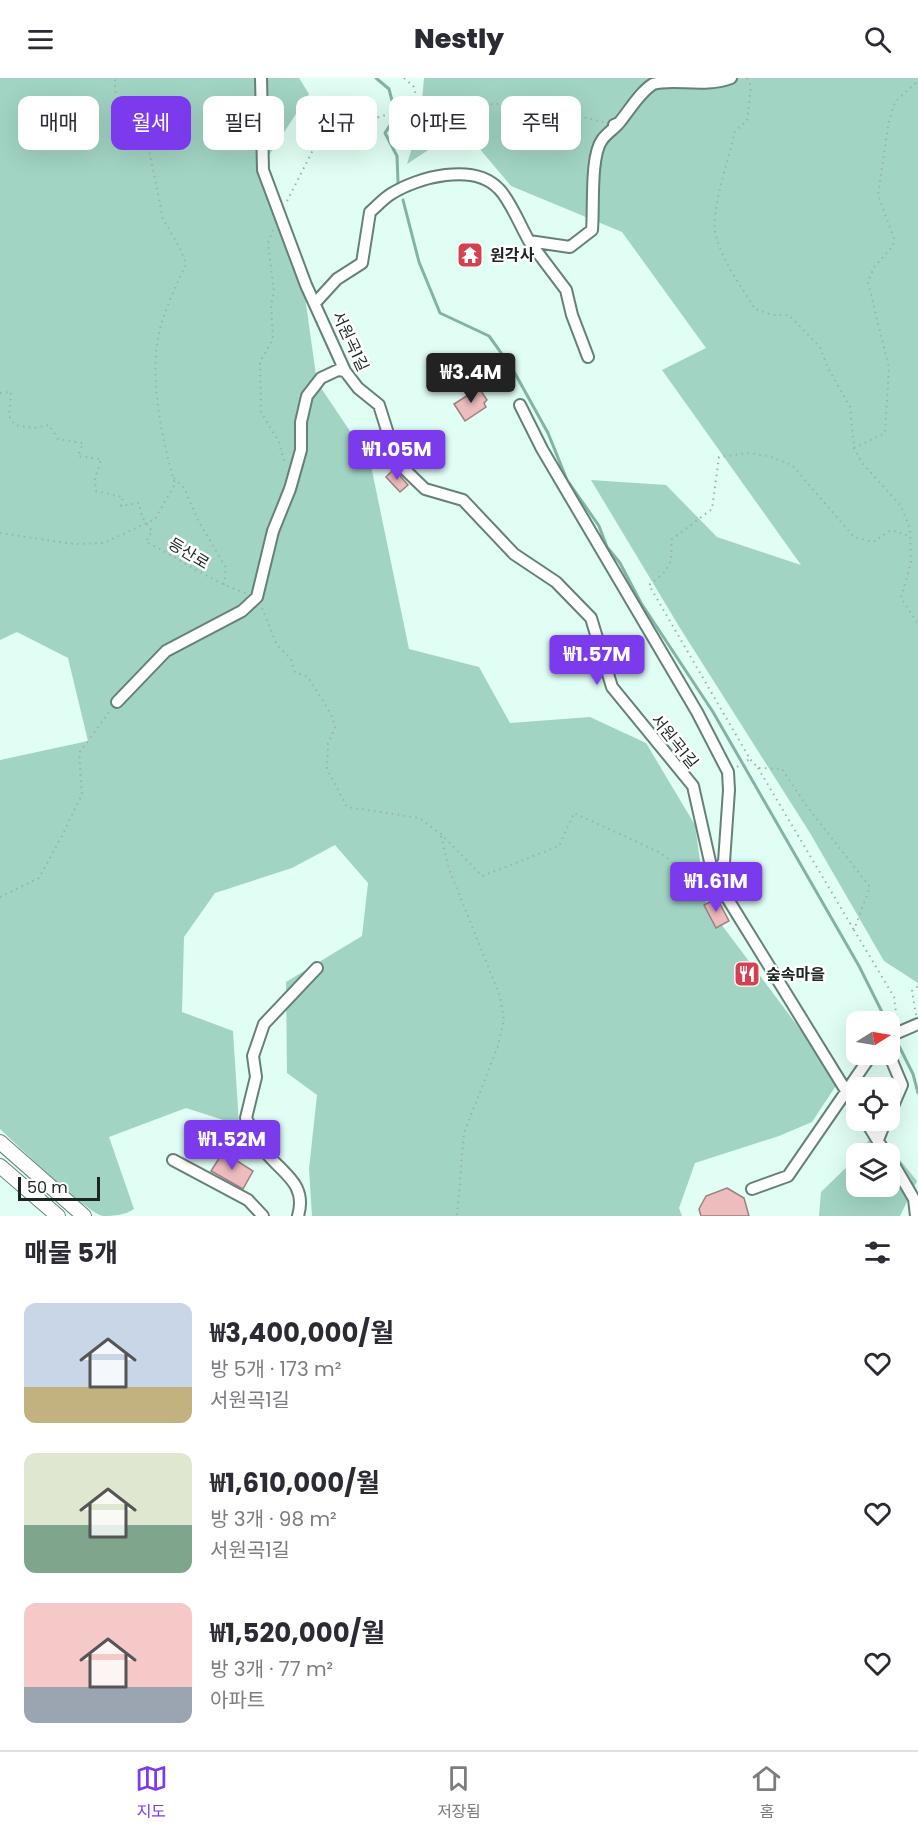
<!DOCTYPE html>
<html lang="ko">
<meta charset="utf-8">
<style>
body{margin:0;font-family:Poppins,"Noto Sans KR",sans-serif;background:#f2f2f3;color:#2b2b33;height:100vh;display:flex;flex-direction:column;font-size:22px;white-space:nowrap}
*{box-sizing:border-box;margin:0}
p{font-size:20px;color:#7c7c81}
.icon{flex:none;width:33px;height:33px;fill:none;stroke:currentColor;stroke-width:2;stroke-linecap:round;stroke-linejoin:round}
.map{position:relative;height:1138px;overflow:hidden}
.sheet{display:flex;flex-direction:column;background:#fff;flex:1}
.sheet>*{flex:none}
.banner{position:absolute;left:18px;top:18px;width:600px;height:54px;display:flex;gap:12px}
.needle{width:39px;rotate:79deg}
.buttons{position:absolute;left:846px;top:933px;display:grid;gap:12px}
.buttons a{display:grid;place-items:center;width:54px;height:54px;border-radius:12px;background:#fff;box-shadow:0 6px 24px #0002;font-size:30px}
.scale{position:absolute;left:18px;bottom:15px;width:82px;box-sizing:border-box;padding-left:6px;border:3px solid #1b2623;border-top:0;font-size:16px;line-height:21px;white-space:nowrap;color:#1b2623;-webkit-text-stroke:4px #fff;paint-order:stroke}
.price{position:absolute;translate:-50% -51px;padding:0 14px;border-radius:6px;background:#7c3aed;color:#fff;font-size:20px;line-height:39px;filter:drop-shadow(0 2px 3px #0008)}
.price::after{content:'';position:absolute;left:50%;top:36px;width:18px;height:14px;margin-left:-9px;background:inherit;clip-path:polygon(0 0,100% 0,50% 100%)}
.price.on{background:#222;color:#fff}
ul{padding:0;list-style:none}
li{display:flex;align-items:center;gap:18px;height:150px;padding:0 24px}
li span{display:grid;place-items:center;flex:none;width:168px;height:120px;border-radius:12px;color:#555}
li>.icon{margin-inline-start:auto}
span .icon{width:72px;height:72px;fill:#fffc;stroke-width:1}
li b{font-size:26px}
h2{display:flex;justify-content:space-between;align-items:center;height:72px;padding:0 24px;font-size:26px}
.tag{padding:0 21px;border-radius:12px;background:#fff;box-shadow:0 6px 24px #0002;font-size:21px;line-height:54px}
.tag.on{background:#7c3aed;color:#fff}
header{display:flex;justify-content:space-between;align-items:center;height:78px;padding:0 24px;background:#fff;font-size:27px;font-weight:800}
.tabs{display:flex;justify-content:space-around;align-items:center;height:84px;border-top:2px solid #e1e1e2;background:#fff;font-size:16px;color:#7c7c81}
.tabs a{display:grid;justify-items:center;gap:3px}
.tabs .on{color:#7c3aed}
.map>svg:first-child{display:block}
</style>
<header><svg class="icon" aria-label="menu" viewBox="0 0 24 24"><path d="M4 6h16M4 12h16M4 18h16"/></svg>Nestly<svg class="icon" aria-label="search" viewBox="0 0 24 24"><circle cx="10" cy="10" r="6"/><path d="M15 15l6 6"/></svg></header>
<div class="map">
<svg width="918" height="1138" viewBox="0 0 918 1138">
<rect width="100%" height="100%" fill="#e0fef3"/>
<!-- forest -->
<path fill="#a2d4c3" d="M0 0H299L309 16 260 91 305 219 317 304 370 383 409 571 479 589 510 645 590 639 646 665 695 747 706 826 839 1003 812 1044 779 1058 695 1085 679 1130 682 1138H312L309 1091 317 1017 287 995 286 904 362 858 368 805 335 767 292 790 215 815 184 859 182 934 233 953 239 1047 186 1030 109 1059 134 1131C125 1137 115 1138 103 1138 87 1135 16 1066 0 1051V682L88 663 68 580 17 554 0 562Z
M424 0H918V905L884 883 810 755 680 550 591 402 666 407 717 459 801 487 662 292 706 270 622 154 511 108 462 50 407 86 420 44Z
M875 1051 917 1103 900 1138H819L821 1114 856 1080V1108H890V1076L861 1075Z"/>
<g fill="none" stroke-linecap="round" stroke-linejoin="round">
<!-- stream -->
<path stroke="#83b4a3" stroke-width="3" d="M376 0 389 11 396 38 385 55 397 78 398 104
M403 122 419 184 440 235 489 258 512 290 548 355 567 402 599 448 607 469 620 485 641 525 713 634 859 888 887 944
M897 964 913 996 918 1015"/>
</g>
<!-- building -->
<path fill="#edbcbd" stroke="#9b7f7f" stroke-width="1.5" d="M479 310 487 322 484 325 486 329 465 343 454 326Z
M394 391 408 407 400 414 386 399Z
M717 820 729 843 716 850 704 827Z
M223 1074 253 1093 243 1111 211 1093Z
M727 1110 744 1120 749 1138H701L699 1131 706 1118Z"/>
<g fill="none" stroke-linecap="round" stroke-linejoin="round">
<!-- minor casing -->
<g stroke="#668178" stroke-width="14">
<path id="minor" d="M261 0 263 92 306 207 345 293 358 310 379 327 397 384 425 411 463 422 514 476 556 504 591 540 612 609 693 708 713 797 856 1029
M614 47 619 45C629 33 639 15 653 6 672 0 706 10 731 0
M529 163 566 212 572 237 588 279
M316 224 337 201 362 185 370 134C376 129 383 121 391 116 418 99 474 84 499 111 510 122 521 149 529 163L570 169 592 152C594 130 590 78 602 62 606 56 614 51 619 45
M520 327 542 371 697 634 728 694 729 712 724 784 713 797
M117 624 166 573 242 533 257 519 273 453 290 411 301 372V344L307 318 321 300 338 292 345 293
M890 958 918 946
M889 976 902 1007 890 1035
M865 1042 886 1076
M878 1062 886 1042
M890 1080 914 1121 916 1138
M173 1082 248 1122 263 1138
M752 1111 788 1098 872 976
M298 1138C307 1107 285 1097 267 1076 259 1065 252 1052 246 1040L256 999 253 978 264 946 317 890"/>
</g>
<!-- major casing -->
<g stroke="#668178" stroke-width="16">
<path id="major" d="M0 1064 84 1138
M0 1088 58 1138"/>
</g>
<!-- path -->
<path stroke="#9bb2aa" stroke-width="2" stroke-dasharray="1.5 4.5" stroke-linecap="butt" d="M404 0 414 9 419 32
M747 0 751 9 747 43 735 53C730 77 709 136 716 158 723 184 741 208 755 231L773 237H789L820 269 828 290 850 329 854 370 862 385 901 428 910 451 911 485 901 520 918 546
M287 123 317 64 342 50 386 37 419 32 522 24 603 44
M273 152 268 165 274 214 271 227 273 261 260 284 261 334 279 364 285 387
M0 315 11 314 9 338 15 347 33 350 49 347 58 361 83 365 78 378 101 381 95 401 96 413 123 419 121 428 139 425 142 439 152 453 146 464C181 481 209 503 246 515
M854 370 885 355 889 290 868 204 874 189 893 168 894 160 878 117 889 42 895 24 918 3
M174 400 184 410 198 442 226 490 224 508
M0 455 74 466 104 465 155 441 175 406C162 363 149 299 159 255 164 232 176 208 186 186L180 170 163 141 148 67 122 38 115 12V0
M262 530 277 567 291 581 295 594 308 599 331 636 335 649 328 666 327 691 347 729 419 740 441 756 482 798 559 768 574 735 661 775 686 796H703
M737 689 750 681
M758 690 854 852
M441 758 449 791 500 918 504 942 498 968 464 1055 457 1138
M0 819 39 800 62 758 82 716 79 675 110 633
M916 937 912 913 918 908
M897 944 894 919 854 852 870 809 806 727 782 691 758 690 750 681 649 507C669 492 673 487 671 462L712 431 719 379 747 375 769 378 792 387 854 459 873 464 891 452 910 458"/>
<!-- minor -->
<use href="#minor" stroke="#fff" stroke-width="10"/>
<!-- major -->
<use href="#major" stroke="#fff" stroke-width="14"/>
</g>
<!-- icons -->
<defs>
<g id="temple-square" transform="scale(1.35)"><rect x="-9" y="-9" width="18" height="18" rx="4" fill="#d24253" stroke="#fff"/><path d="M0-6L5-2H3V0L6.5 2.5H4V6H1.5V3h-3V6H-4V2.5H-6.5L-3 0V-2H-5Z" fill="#fff"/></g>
<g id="restaurant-square" transform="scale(1.35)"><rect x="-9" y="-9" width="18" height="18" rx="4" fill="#d24253" stroke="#fff"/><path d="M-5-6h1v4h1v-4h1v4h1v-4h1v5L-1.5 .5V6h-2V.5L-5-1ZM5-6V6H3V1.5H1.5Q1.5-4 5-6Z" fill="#fff"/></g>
</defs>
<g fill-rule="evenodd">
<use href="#temple-square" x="470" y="177"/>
<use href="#restaurant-square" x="747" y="896"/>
</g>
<g text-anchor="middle" stroke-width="5" stroke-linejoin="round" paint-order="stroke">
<!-- poi labels -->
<g font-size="16" font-weight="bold" fill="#1b2623" stroke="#fff" text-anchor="start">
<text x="490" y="183">원각사</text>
<text x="766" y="902">숲속마을</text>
</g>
<!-- street labels -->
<g font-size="16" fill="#1b2623" stroke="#fff">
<text transform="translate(351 263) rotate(65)" y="6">서원곡1길</text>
<text transform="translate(189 475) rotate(31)" y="6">등산로</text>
<text transform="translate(675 663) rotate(51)" y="6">서원곡1길</text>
</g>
</g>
</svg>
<div class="buttons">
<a><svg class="needle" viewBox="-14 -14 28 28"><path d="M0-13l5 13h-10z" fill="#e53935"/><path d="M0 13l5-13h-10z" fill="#7c7c81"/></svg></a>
<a><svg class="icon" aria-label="locate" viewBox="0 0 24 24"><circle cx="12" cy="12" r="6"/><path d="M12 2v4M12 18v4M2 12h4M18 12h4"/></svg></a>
<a><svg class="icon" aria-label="layers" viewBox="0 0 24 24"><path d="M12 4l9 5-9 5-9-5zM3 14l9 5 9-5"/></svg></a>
</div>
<div class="scale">50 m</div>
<b class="price on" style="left:471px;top:326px">₩3.4M</b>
<b class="price" style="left:397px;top:403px">₩1.05M</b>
<b class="price" style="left:597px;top:608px">₩1.57M</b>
<b class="price" style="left:716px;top:835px">₩1.61M</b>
<b class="price" style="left:232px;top:1093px">₩1.52M</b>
<div class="banner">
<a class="tag">매매</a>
<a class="tag on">월세</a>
<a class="tag">필터</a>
<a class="tag">신규</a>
<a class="tag">아파트</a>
<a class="tag">주택</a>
</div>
</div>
<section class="sheet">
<h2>매물 5개<svg class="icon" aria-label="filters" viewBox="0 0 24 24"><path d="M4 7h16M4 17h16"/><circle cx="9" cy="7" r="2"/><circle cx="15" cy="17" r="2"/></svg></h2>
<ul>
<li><span style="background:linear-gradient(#c9d6e8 70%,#c2b280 0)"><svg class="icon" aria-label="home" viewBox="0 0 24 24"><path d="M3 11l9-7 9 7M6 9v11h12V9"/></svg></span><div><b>₩3,400,000/월</b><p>방 5개 · 173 m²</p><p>서원곡1길</p></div><svg class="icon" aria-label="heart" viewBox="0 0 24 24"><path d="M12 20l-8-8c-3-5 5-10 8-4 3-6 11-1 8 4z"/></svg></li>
<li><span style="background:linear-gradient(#dfe7d0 60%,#7fa58c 0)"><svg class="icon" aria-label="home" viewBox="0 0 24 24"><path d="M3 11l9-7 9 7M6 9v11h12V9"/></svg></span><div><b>₩1,610,000/월</b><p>방 3개 · 98 m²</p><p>서원곡1길</p></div><svg class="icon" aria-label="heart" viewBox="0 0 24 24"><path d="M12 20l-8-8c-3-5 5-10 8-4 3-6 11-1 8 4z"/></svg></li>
<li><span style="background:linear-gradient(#f6c9c9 70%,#9aa5b1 0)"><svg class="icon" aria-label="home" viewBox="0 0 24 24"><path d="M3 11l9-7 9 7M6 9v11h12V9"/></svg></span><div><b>₩1,520,000/월</b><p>방 3개 · 77 m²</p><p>아파트</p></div><svg class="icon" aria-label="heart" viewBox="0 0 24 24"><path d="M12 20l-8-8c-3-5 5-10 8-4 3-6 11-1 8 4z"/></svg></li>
</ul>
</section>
<nav class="tabs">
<a class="on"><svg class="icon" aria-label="map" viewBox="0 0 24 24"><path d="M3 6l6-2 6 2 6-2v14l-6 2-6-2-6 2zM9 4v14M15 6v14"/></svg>지도</a>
<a><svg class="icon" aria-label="saved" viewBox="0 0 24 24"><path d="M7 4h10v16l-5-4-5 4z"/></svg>저장됨</a>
<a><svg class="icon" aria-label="home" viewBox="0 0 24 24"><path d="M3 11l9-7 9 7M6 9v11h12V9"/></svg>홈</a>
</nav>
